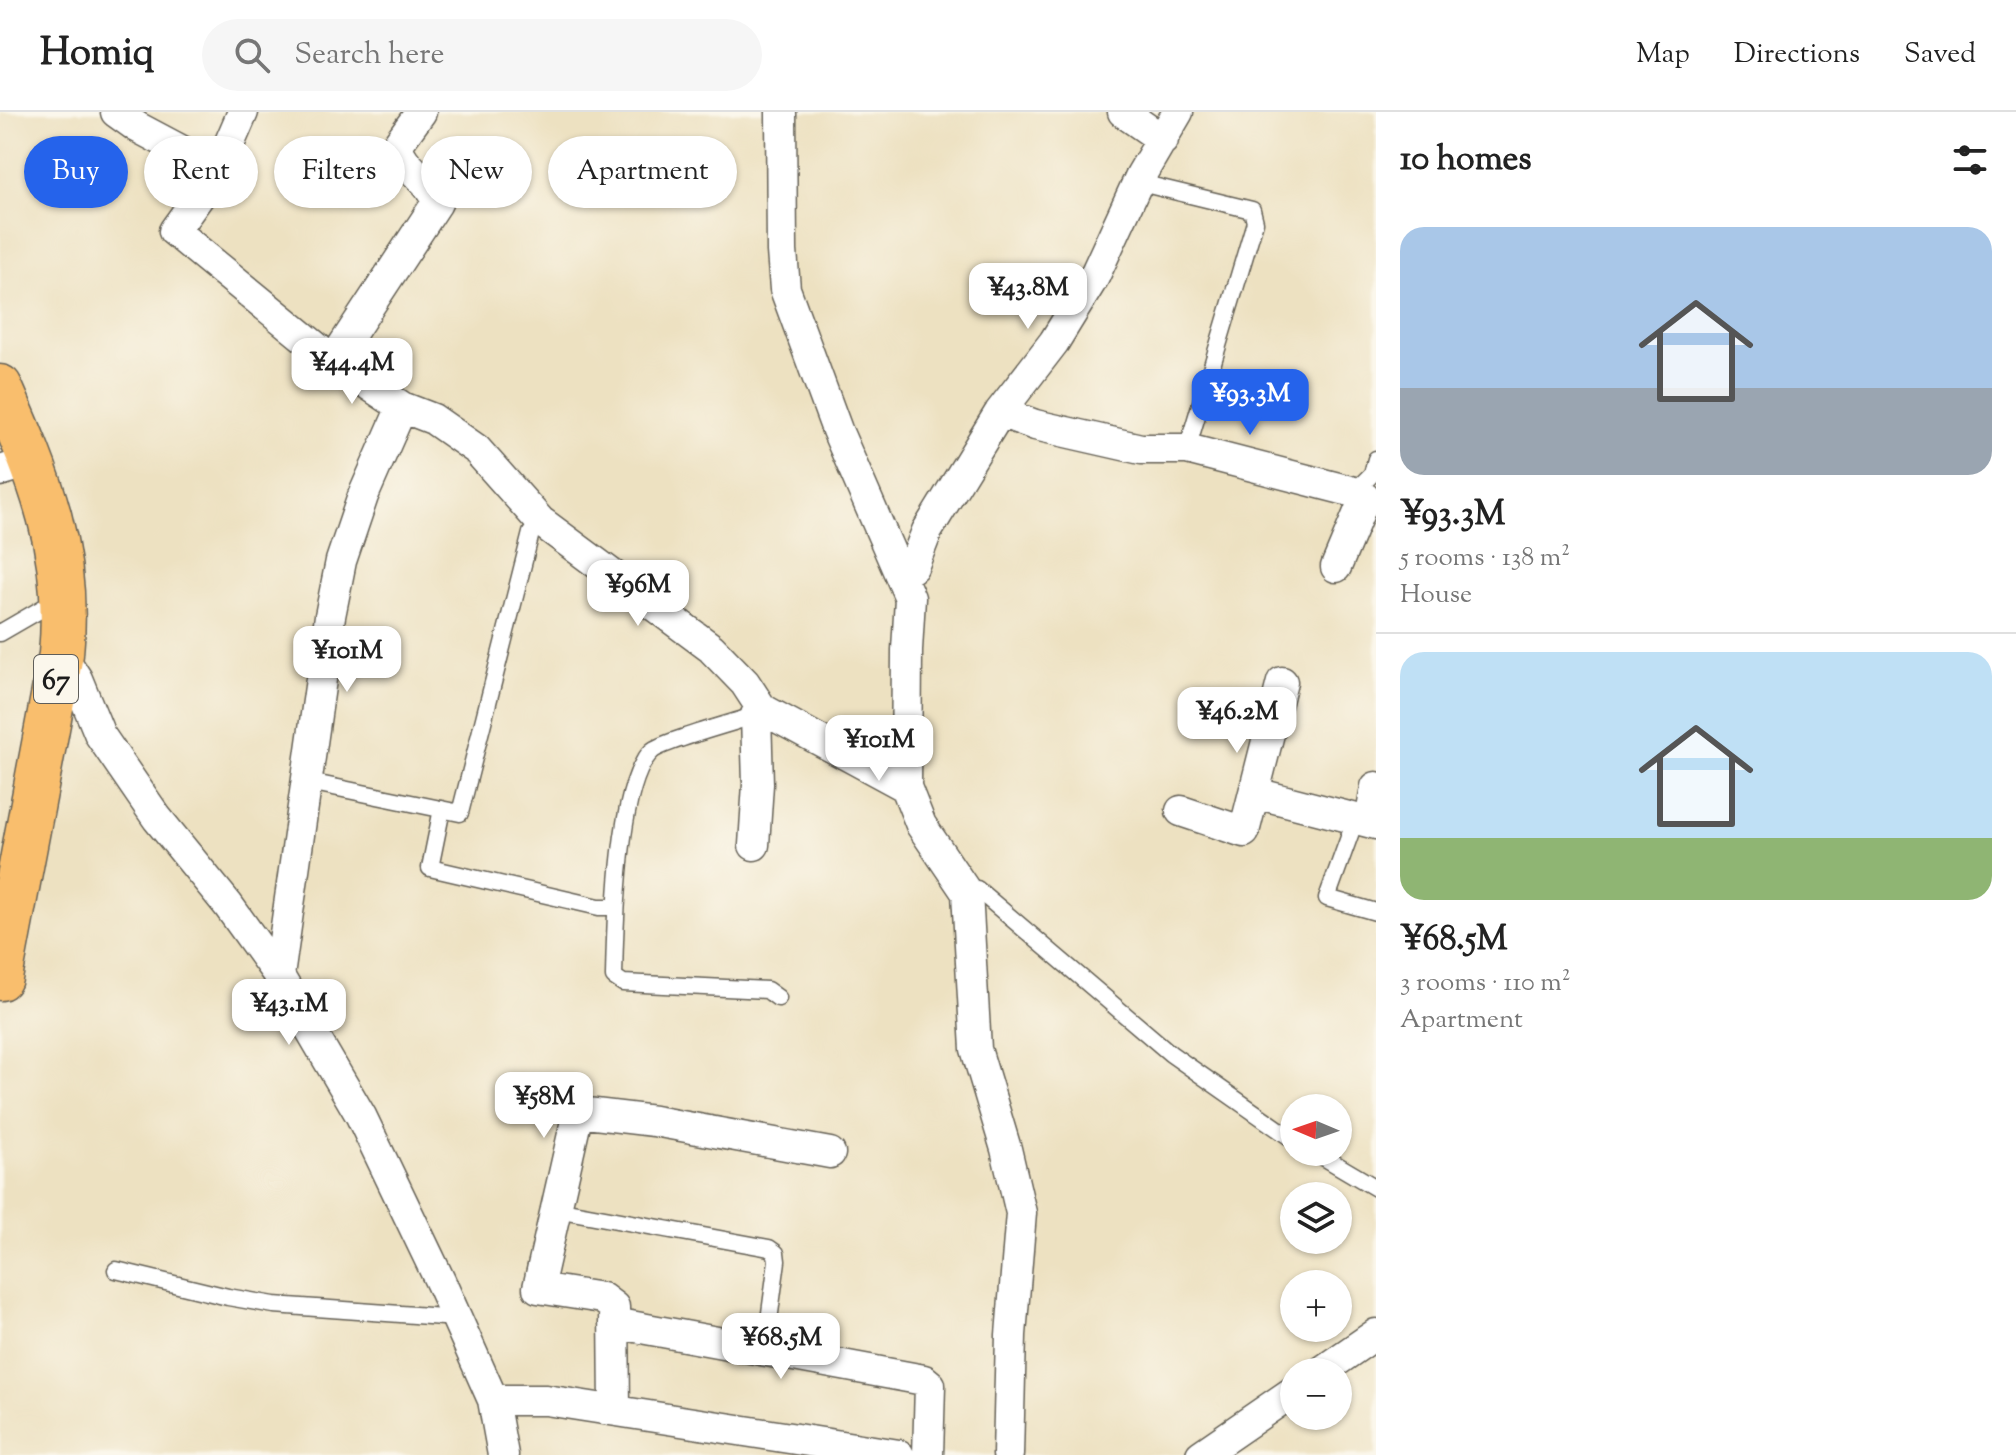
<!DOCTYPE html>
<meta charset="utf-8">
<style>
body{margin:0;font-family:"Sorts Mill Goudy",serif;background:#f6f6f6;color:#222;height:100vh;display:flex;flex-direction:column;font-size:30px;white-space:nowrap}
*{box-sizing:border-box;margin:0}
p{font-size:26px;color:#767676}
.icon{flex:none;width:44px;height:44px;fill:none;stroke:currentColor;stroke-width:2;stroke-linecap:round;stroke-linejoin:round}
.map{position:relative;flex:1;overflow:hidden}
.panel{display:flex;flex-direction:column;background:#fff;width:640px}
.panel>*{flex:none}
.guide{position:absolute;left:24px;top:24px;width:760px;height:72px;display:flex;gap:16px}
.needle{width:52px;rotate:272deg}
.buttons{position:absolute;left:1280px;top:982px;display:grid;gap:16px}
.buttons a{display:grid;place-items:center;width:72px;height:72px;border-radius:50%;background:#fff;box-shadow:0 2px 6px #0004;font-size:40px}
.price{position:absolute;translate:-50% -68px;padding:0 18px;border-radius:16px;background:#fff;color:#222;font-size:26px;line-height:52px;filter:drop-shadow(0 2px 4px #0008)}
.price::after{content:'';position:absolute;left:50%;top:48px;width:24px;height:18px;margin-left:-12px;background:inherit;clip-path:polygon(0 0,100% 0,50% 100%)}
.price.active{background:#2563eb;color:#fff}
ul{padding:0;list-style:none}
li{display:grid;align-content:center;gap:16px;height:424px;padding:0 24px}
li+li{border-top:2px solid #e0e0e0}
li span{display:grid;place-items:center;height:248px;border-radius:24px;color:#555}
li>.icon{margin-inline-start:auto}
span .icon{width:144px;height:144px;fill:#fffc;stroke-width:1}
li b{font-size:34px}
h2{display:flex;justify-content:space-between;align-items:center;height:96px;padding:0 24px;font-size:34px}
.tag{padding:0 28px;border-radius:36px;background:#fff;box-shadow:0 2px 6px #0004;font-size:28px;line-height:72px}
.tag.active{background:#2563eb;color:#fff}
header{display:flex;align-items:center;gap:48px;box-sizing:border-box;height:112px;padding:0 40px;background:#fff;border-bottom:2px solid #e0e0e0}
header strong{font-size:38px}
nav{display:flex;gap:44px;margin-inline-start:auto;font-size:28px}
.search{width:560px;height:72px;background:#f6f6f6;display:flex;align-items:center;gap:20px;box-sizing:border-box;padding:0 28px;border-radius:44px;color:#767676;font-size:30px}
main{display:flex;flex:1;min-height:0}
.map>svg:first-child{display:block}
</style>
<header>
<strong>Homiq</strong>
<div class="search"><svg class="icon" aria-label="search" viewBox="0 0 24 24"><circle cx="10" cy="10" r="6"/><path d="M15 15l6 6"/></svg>Search here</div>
<nav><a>Map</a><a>Directions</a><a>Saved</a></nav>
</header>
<main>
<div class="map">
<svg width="1376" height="1343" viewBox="0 0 1376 1343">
<rect width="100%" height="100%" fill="#fbf7ec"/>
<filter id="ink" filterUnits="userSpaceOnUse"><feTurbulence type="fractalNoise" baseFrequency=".0125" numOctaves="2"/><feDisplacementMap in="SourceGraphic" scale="16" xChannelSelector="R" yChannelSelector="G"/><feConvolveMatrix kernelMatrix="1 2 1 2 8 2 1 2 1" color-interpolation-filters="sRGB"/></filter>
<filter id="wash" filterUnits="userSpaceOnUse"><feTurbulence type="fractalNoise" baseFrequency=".006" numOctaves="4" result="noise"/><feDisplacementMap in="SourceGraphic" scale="32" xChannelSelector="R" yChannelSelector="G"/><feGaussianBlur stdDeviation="1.8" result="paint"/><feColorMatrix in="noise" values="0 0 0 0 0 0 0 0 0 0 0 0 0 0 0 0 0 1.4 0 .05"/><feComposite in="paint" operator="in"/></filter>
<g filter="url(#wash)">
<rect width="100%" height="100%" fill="#ede1c1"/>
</g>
<g filter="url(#ink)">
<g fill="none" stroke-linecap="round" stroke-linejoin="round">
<!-- service casing -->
<g stroke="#656156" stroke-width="19">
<path id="service" d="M1141 63 1153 74 1252 98 1255 110 1187 337
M1354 380 1372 362 1376 347
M0 521 57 488
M756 603C739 609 661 630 652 639 617 671 615 817 614 865L623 871 767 878 778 886
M309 670 460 701 531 421 540 409
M442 697 430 756 599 795H615
M1356 706 1327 786 1376 800
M967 781 977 777 1171 942 1294 1028
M1315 1040 1376 1076
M556 1097 769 1136 776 1141 777 1149 765 1238
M116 1158 228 1185 274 1193 457 1206"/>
</g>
<!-- minor casing -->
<g stroke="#656156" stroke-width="33">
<path id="minor" d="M116 0 137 15 218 58
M243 0 218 58 174 119 333 249 402 295 433 307 476 337 540 409 711 536 745 571 762 597 906 675
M781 0 782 139 785 177 837 318 910 486 907 538 906 675 921 713 967 781 976 937 1006 1037 1021 1101 1011 1223 1008 1343
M1123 0 1163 28
M333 249 437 91C430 66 402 57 397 33L421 0
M1000 300 1035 313 1141 337H1187L1354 380 1365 386 1336 455
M0 359 33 349
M901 463 913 455 927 419 1000 300 1054 230 1094 165 1141 63 1178 0
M61 542 77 567 100 623 157 706 228 793 279 864 361 1004 441 1171 493 1288 503 1343
M1255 681 1376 712
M1181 699 1244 720 1282 570
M1370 710 1376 675
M754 733 758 672 756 603 762 597
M279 864 330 504 341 449 363 384 402 295
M614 1211 924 1268 930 1273 928 1343
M1321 1260 1376 1222
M493 1288H546L899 1343
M615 1298 614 1195 602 1186 538 1176 578 1000 654 1009 830 1041
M1201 1343 1294 1279"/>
</g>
<!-- primary casing -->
<g stroke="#656156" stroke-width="47">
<path id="primary" d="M0 275C40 366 71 440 61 542L0 866"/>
</g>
<!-- service -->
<use href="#service" stroke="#fff" stroke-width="16"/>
<!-- minor -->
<use href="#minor" stroke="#fff" stroke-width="30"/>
<!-- primary -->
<use href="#primary" stroke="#f9be6d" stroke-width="44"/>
</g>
</g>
<g text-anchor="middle" stroke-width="7" stroke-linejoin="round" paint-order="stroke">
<!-- shield labels -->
<rect fill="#fbf7ec" stroke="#5f5e5a" stroke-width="2" x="34" y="543" width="44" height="48" rx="6"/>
<g font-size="28" font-weight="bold" fill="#1c1c1c">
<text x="56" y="577">67</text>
</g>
</g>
</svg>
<div class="buttons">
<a><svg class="needle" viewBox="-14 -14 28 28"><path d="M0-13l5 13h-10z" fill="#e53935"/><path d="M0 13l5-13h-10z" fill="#767676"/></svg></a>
<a><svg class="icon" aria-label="layers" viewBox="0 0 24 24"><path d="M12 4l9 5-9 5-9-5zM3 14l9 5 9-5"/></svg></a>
<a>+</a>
<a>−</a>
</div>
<b class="price" style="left:1028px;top:219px">¥43.8M</b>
<b class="price" style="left:352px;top:294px">¥44.4M</b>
<b class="price active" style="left:1250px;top:325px">¥93.3M</b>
<b class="price" style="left:638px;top:516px">¥96M</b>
<b class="price" style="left:347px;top:582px">¥101M</b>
<b class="price" style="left:1237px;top:643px">¥46.2M</b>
<b class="price" style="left:879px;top:671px">¥101M</b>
<b class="price" style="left:289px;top:935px">¥43.1M</b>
<b class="price" style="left:544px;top:1028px">¥58M</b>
<b class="price" style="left:781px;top:1269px">¥68.5M</b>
<div class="guide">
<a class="tag active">Buy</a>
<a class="tag">Rent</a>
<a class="tag">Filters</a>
<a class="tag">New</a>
<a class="tag">Apartment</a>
</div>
</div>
<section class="panel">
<h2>10 homes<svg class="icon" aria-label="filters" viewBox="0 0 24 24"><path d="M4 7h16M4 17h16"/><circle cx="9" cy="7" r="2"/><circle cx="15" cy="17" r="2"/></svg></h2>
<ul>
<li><span style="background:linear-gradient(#a9c7e8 65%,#9aa5b1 0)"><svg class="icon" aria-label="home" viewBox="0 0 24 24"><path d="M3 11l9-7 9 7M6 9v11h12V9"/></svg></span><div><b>¥93.3M</b><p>5 rooms · 138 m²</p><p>House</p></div></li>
<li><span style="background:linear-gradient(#bfe0f5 75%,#8fb573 0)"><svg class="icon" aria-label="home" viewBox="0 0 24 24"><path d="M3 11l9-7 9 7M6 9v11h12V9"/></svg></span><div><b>¥68.5M</b><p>3 rooms · 110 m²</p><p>Apartment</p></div></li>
</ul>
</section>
</main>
